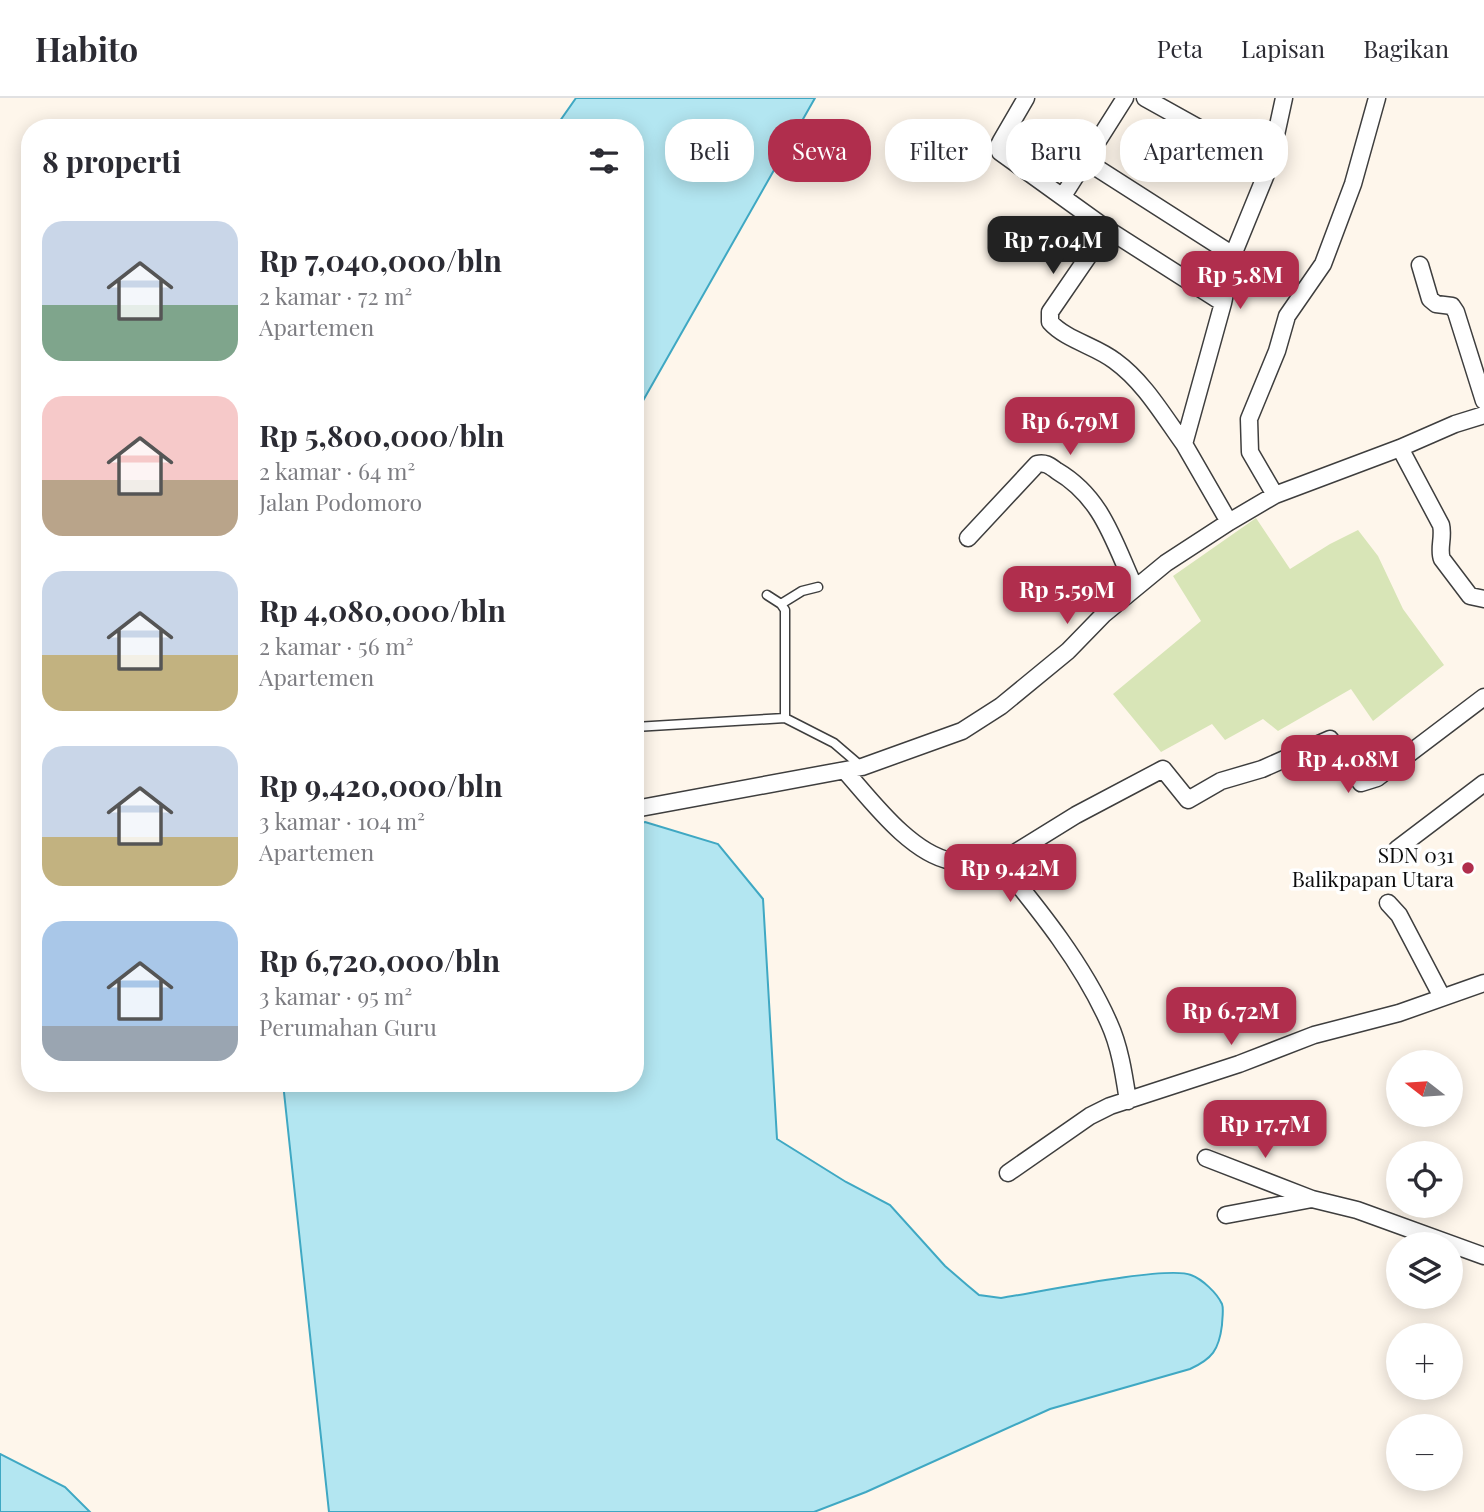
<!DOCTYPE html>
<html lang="id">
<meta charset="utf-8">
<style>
body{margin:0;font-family:"Playfair Display",serif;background:#f2f2f3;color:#2b2b33;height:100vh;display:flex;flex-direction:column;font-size:26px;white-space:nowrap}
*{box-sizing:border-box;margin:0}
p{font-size:23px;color:#7c7c81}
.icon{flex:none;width:38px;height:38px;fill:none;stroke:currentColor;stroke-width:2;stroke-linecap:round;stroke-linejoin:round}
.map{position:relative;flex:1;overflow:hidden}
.details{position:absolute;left:21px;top:21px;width:623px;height:973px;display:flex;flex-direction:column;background:#fff;border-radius:28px;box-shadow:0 4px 18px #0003}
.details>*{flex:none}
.top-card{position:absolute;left:665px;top:21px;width:665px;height:63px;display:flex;gap:14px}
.needle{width:46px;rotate:287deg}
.tools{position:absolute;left:1386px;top:952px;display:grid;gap:14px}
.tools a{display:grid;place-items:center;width:77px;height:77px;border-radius:50%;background:#fff;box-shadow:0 4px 18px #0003;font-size:35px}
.price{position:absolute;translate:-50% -60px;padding:0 16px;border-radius:14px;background:#b02e4d;color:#fff;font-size:23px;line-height:46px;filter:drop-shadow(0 2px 4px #0008)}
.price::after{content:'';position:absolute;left:50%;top:42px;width:21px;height:16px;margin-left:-10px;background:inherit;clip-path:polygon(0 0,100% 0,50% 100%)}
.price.current{background:#222;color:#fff}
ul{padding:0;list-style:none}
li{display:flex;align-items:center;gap:21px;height:175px;padding:0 21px}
li span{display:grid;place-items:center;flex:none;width:196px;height:140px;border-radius:21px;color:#555}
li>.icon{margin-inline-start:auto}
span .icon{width:84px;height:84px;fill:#fffc;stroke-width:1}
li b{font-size:30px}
h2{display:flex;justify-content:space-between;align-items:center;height:84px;padding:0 21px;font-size:30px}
.pill{padding:0 24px;border-radius:28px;background:#fff;box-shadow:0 4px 18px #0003;font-size:24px;line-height:63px}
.pill.current{background:#b02e4d;color:#fff}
header{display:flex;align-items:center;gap:42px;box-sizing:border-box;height:98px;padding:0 35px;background:#fff;border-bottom:2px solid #e1e1e2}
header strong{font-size:33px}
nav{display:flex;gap:38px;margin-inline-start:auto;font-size:24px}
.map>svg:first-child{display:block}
</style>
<header>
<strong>Habito</strong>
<nav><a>Peta</a><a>Lapisan</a><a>Bagikan</a></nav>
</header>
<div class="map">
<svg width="1484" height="1414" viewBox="0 0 1484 1414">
<rect width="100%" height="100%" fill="#fef6eb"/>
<!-- green -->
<path fill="#d8e5b7" d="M1256 420 1290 471 1330 446 1358 432 1378 458 1403 511 1444 567 1373 623 1351 591 1278 633 1263 621 1225 642 1212 626 1161 654 1113 596 1201 523 1173 478Z"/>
<!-- water -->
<path fill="#b3e6f1" stroke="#3fa8c3" stroke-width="2" d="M576 0H815L640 308 635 322V30H555Z
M645 724 718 746 763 801 777 1041 846 1084 890 1107 945 1168 967 1187 979 1197 1001 1200C1034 1195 1167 1167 1191 1177 1202 1181 1217 1195 1222 1206 1224 1211 1222 1222 1222 1227 1219 1252 1212 1261 1190 1271L1050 1311 866 1394 814 1414H329L283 985H635V727Z
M0 1356 65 1389 90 1414H0Z"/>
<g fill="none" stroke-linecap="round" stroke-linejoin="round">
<!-- service casing -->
<g stroke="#3e3e3e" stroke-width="11">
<path id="service" d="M767 497 781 506 785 512V620
M781 506 802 493 818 489
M635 629 785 620 834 645 862 669"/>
</g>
<!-- minor casing -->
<g stroke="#3e3e3e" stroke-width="19">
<path id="minor" d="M1026 0 1001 43 998 49 1000 54 1107 131 1223 205
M1145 0 1269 69
M1086 63 1233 157
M1063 98 1125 0
M1107 131 1050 214V224C1066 242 1096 248 1115 263 1144 284 1163 317 1184 346
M1420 167 1430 201 1436 206 1452 208 1456 214 1484 303
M1400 350 1441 427C1444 439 1438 451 1442 461L1470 498 1484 501
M1275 397 1250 354 1249 321 1277 253 1287 218 1323 166 1353 86 1377 0
M1229 424 1184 346 1223 205 1233 157 1269 69 1284 0
M968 440 1037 366C1046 364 1050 368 1057 373 1103 400 1114 445 1135 490
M845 673C871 702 910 755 951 763 966 766 984 764 1000 764 1040 813 1083 866 1109 925 1120 949 1124 977 1128 1003
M635 711 862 669 962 633 1001 608 1068 553 1104 516 1166 465 1229 424 1275 397 1400 350 1455 326 1484 317
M1397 751 1484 685
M1000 764 1076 717 1163 671 1188 702 1221 683 1262 671 1330 641 1361 685 1377 680 1484 599
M1388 805 1399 817 1442 899
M1206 1060 1312 1101
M1008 1075 1090 1018 1110 1008 1239 966 1314 937 1399 915 1484 885
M1226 1117 1312 1101 1357 1112 1484 1158"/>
</g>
<!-- service -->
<use href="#service" stroke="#fff" stroke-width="8"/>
<!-- minor -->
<use href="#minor" stroke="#fff" stroke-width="16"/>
</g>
<!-- markers -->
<circle fill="#b02e4d" stroke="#fff" stroke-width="2.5" cx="1468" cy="770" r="7"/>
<g text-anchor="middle" stroke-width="7" stroke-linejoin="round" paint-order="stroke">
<!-- poi labels -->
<g font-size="21" fill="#0b0b0b" stroke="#fff" text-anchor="end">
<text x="1454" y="765">SDN 031<tspan x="1454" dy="24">Balikpapan Utara</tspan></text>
</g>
</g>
</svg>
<div class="tools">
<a><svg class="needle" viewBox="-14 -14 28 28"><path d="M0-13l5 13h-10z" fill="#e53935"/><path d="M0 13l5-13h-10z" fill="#7c7c81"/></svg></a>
<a><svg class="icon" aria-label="locate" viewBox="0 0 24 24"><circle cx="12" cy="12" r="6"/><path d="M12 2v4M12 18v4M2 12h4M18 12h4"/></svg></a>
<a><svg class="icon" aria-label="layers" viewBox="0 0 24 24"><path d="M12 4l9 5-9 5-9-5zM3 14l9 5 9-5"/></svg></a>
<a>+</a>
<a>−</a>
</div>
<b class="price current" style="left:1053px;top:178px">Rp 7.04M</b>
<b class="price" style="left:1240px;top:213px">Rp 5.8M</b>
<b class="price" style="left:1070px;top:359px">Rp 6.79M</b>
<b class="price" style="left:1067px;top:528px">Rp 5.59M</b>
<b class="price" style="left:1348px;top:697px">Rp 4.08M</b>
<b class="price" style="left:1010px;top:806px">Rp 9.42M</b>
<b class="price" style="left:1231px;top:949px">Rp 6.72M</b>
<b class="price" style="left:1265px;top:1062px">Rp 17.7M</b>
<div class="top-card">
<a class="pill">Beli</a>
<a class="pill current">Sewa</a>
<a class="pill">Filter</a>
<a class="pill">Baru</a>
<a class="pill">Apartemen</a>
</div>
<section class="details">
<h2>8 properti<svg class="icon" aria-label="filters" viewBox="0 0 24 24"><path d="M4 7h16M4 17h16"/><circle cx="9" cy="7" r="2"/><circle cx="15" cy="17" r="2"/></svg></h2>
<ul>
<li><span style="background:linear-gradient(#c9d6e8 60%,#7fa58c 0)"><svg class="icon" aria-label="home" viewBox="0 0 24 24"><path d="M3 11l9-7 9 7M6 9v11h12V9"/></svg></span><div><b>Rp 7,040,000/bln</b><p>2 kamar · 72 m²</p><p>Apartemen</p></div></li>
<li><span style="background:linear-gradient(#f6c9c9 60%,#b9a48a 0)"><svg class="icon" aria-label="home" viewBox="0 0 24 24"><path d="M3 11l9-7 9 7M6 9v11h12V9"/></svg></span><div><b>Rp 5,800,000/bln</b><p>2 kamar · 64 m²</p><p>Jalan Podomoro</p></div></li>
<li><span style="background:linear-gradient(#c9d6e8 60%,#c2b280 0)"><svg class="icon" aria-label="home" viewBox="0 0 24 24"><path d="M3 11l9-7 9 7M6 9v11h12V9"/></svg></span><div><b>Rp 4,080,000/bln</b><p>2 kamar · 56 m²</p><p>Apartemen</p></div></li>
<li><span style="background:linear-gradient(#c9d6e8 65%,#c2b280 0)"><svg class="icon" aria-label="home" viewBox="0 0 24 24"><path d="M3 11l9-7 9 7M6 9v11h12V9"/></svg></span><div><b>Rp 9,420,000/bln</b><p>3 kamar · 104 m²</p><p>Apartemen</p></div></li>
<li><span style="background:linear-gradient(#a9c7e8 75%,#9aa5b1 0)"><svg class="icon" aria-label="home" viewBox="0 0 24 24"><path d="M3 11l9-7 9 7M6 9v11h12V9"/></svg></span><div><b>Rp 6,720,000/bln</b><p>3 kamar · 95 m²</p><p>Perumahan Guru</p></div></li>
</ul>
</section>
</div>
